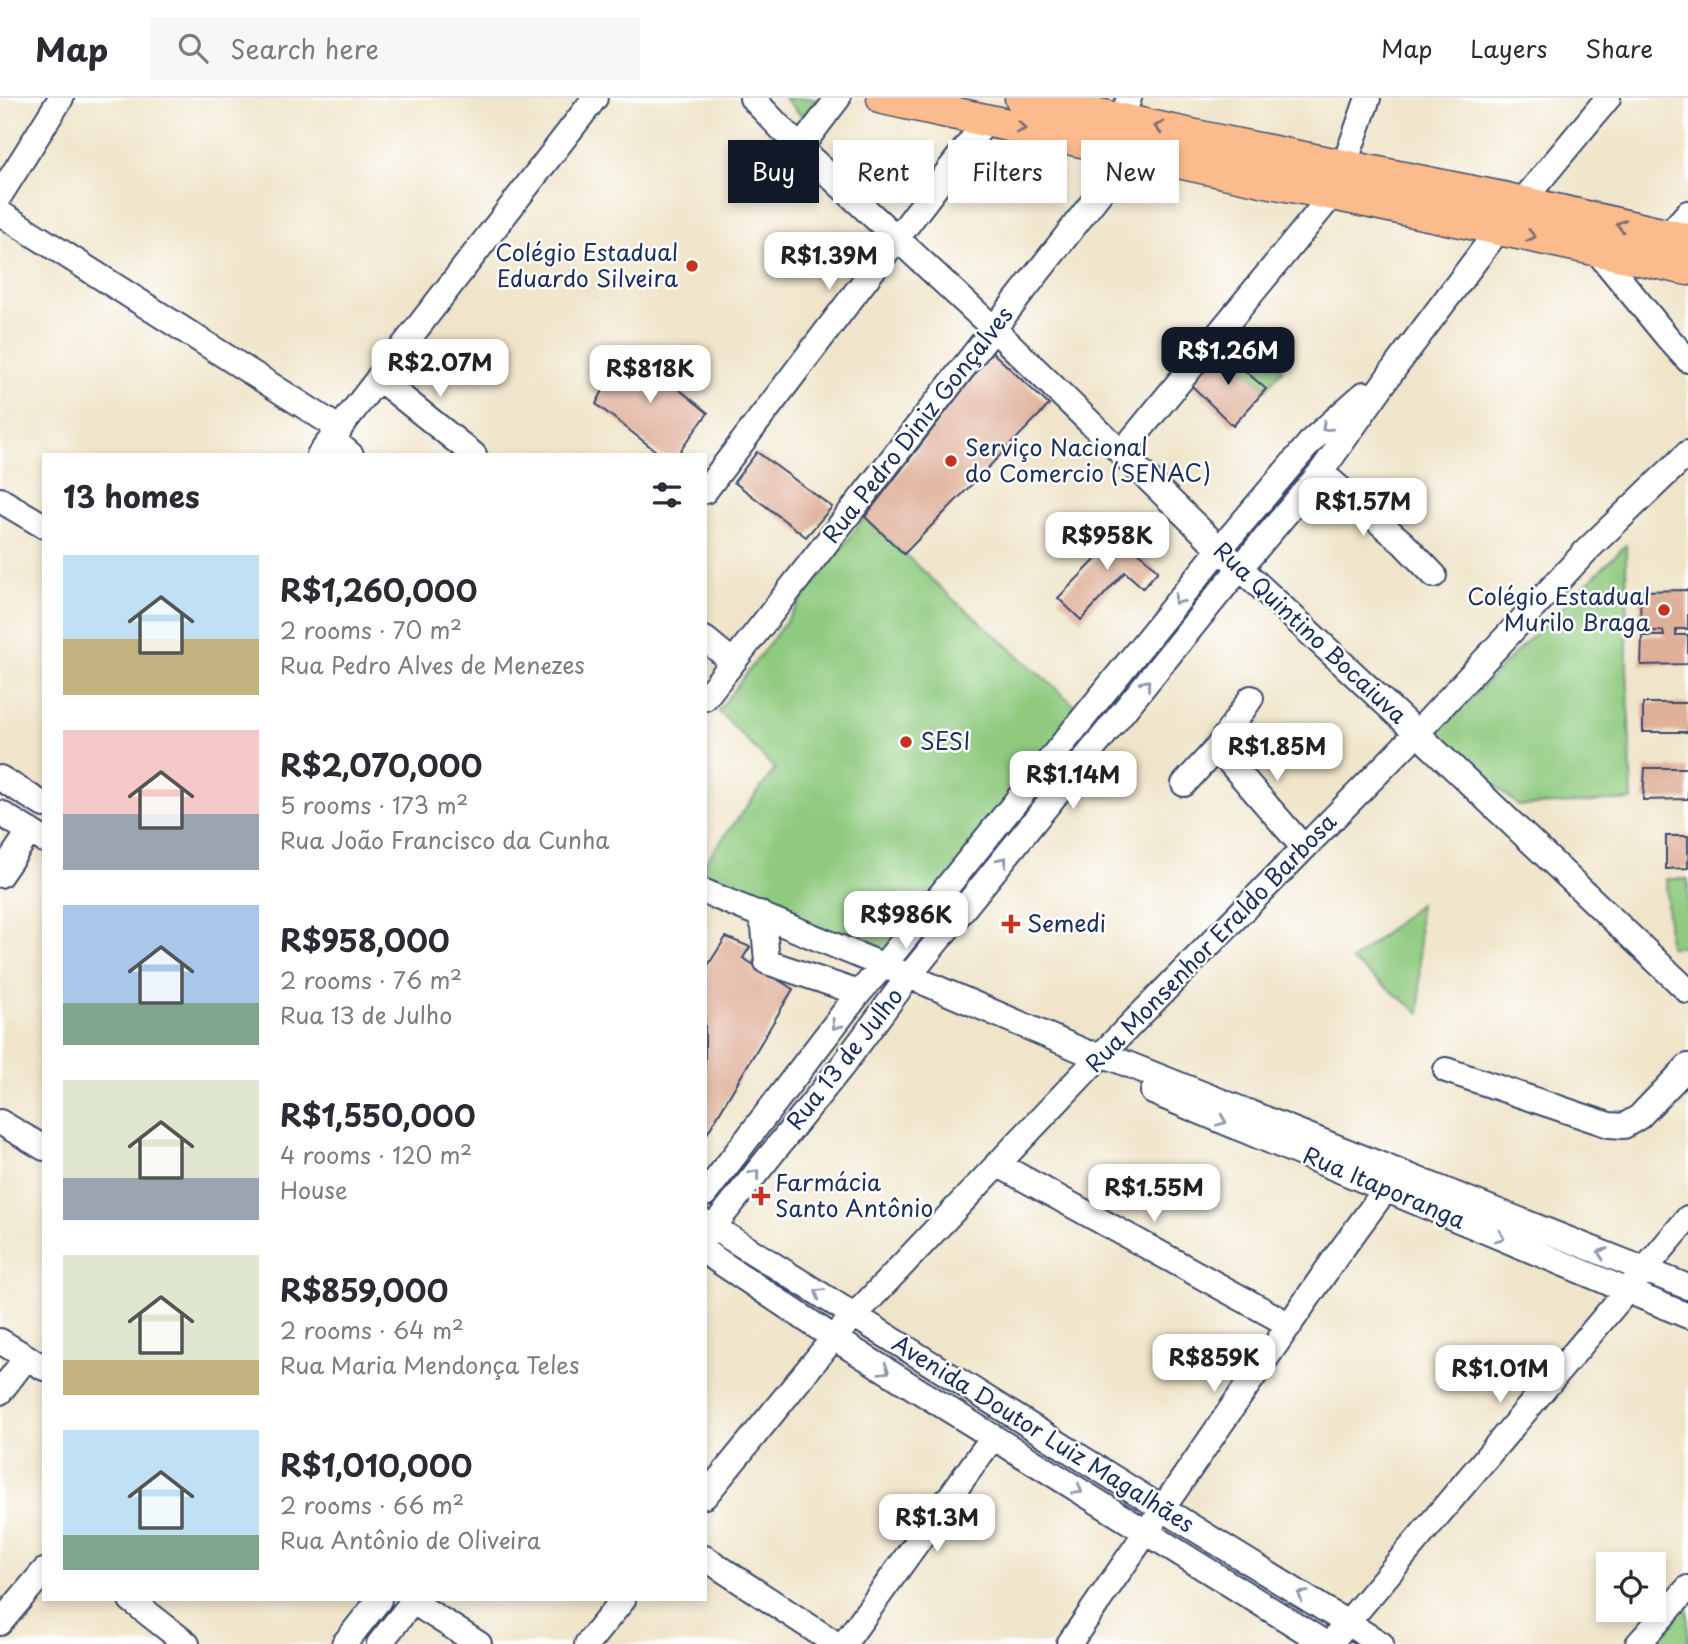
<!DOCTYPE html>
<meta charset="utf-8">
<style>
body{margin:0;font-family:"Playpen Sans",sans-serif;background:#f7f7f7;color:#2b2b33;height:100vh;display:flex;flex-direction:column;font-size:26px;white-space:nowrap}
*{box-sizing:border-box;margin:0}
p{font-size:23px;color:#7c7c81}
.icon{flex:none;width:38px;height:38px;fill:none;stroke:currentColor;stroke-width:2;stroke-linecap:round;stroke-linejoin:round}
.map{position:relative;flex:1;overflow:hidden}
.details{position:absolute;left:42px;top:355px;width:665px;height:1148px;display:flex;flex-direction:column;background:#fff;border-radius:0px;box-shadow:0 4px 10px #0003}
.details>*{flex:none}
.hud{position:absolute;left:728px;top:42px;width:665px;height:63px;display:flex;gap:14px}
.tools{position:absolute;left:1596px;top:1454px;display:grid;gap:14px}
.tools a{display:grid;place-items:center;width:70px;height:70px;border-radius:0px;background:#fff;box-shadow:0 4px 10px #0003;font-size:35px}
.price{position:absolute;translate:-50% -60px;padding:0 16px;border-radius:14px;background:#fff;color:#222;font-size:23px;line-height:46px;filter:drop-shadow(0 2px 4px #0008)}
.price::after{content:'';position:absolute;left:50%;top:42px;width:21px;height:16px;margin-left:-10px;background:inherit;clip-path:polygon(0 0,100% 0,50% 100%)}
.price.active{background:#111827;color:#fff}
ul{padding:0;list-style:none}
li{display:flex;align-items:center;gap:21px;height:175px;padding:0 21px}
li span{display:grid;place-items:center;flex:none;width:196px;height:140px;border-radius:0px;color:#555}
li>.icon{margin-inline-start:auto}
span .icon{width:84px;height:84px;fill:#fffc;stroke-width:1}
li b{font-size:30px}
h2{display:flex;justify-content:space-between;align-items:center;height:84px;padding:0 21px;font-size:30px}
.chip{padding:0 24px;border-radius:0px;background:#fff;box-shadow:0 4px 10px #0003;font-size:24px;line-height:63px}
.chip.active{background:#111827;color:#fff}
header{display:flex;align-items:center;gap:42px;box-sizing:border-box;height:98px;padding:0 35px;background:#fff;border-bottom:2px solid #e1e1e2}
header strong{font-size:33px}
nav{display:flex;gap:38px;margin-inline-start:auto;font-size:24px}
.search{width:490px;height:63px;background:#f7f7f7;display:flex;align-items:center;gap:18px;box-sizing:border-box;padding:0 24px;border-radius:0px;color:#7c7c81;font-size:26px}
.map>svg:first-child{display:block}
</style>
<header>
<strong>Map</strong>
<div class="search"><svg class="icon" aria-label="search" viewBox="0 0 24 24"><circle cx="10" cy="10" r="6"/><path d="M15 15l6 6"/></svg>Search here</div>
<nav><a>Map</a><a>Layers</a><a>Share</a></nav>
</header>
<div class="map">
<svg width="1688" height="1546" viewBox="0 0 1688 1546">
<rect width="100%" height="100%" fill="#fff"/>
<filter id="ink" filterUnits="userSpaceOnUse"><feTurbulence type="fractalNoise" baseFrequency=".0143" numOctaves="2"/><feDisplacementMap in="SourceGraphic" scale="14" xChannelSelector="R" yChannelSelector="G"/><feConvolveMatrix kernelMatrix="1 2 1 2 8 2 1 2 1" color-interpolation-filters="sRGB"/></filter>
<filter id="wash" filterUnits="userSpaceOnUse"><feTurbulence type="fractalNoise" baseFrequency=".00686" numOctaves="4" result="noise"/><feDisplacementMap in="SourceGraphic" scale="28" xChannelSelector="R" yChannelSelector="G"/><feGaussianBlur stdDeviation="1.57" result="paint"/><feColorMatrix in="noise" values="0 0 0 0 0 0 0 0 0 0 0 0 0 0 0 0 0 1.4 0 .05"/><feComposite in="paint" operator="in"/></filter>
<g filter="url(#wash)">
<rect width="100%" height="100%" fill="#f0e5ca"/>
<!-- green -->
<path fill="#8fca7f" stroke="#557c6e" stroke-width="2" d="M784 0H826L812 28Z
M1240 230 1283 271 1266 291 1220 251Z
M865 419 955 503 970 515 1086 617 883 868 705 794V764L775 671 718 613Z
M1626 447 1627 569 1632 702 1519 708 1435 637 1514 556Z
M1666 781H1688V849H1669Z
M1419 806 1420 915 1352 863Z
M1688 1504V1546H1650Z"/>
<g id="blocks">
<!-- building -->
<path fill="#dfaf99" d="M626 248 708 315 677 357H661L596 306Z
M1220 251 1266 291 1233 328 1190 286Z
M992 254 1049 307 904 456 865 419Z
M757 354 832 409 806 439 734 384Z
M1109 425 1158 473 1143 490 1125 474 1081 522 1058 500 1105 452 1093 441Z
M1688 492V531H1676V537H1688V566L1641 567 1642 538H1664L1663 533H1641L1640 493Z
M1643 605H1688V634H1643Z
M1645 670H1688V701L1643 702Z
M1666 738H1688V770L1666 771Z
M726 839 750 849 743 860 793 891 705 1039V872Z"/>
</g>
</g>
<g filter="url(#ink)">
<use href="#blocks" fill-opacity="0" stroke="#3b4a6e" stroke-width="2"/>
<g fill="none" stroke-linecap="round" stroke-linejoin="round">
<!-- minor casing -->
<g stroke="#3b4a6e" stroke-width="28">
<path id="minor" d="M752 0 800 50 993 230 1220 451 1417 635 1688 893
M1122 21 1129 0
M800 50 838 0
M1344 68 1368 0
M0 97 61 0
M1521 105 1608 0
M0 115 340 331
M1667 138 1688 115
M1595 151 1668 240 1688 262
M378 280 474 357
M332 341 351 357
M1121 355 1333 96
M319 357 595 0
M1321 374 1403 445 1434 477
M705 393 987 22
M0 402 44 428
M705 541 733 564
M705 600 1132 54
M1217 650 1303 749
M0 680 44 707
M1184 686 1217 650 1251 600
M0 715 44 742
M0 777 30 733
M705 794 909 878 1088 955 1102 956 1688 1189
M759 815 764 829 767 864 859 895
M1446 972 1609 1027 1624 1028 1639 1019 1688 968
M1153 994 1688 1218
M0 1024 44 1050
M997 1066 1290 1227
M705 1096 859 895 883 868 1220 451 1313 341 1364 296
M705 1124 1163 1411 1381 1546
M705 1139 843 967 909 878 1220 494 1321 374 1396 268 1499 131
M705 1154 834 1240 1326 1546
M0 1243 44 1270
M0 1294 27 1259
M705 1398 836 1237 1102 956 1417 635 1586 453 1688 355
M705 1460 836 1546
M131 1502 187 1546
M410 1502 479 1546
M0 1525 44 1473
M1337 1537 1688 1120
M344 1546 379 1502
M379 1546 414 1502
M587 1546 623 1502
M844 1546 993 1339
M1069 1546 1336 1159 1394 1080
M1638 1546 1688 1490"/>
</g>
<!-- major casing -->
<g stroke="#3b4a6e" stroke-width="35">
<path id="major" d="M883 0 1266 83 1333 96 1688 171
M1021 0 1219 43 1507 101 1688 142"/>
</g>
<!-- minor -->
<use href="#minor" stroke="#fff" stroke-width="24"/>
<!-- major -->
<use href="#major" stroke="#fbbb8c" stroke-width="32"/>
</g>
<!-- one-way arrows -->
<defs><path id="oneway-chevron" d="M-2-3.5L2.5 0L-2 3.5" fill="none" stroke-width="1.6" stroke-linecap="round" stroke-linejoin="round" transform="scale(1.75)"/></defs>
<g stroke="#806e73">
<use href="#oneway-chevron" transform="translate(1159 29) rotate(-167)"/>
<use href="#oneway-chevron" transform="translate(1021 30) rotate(12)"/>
<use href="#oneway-chevron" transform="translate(1621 127) rotate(-167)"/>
<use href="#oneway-chevron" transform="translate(1531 138) rotate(12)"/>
</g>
<g stroke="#8d97ae">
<use href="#oneway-chevron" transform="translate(1326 329) rotate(138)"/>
<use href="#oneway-chevron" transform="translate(1178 502) rotate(129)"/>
<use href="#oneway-chevron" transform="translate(1146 586) rotate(-51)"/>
<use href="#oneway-chevron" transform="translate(1003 763) rotate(-51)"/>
<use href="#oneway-chevron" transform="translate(836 927) rotate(127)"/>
<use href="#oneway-chevron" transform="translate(1222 1023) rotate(23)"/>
<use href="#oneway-chevron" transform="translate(755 1076) rotate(-51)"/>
<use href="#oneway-chevron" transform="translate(1500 1139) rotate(23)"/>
<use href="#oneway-chevron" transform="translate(1602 1155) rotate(-159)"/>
<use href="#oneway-chevron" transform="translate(819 1195) rotate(-148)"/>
<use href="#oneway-chevron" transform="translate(885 1272) rotate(32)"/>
<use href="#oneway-chevron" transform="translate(1078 1392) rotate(32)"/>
<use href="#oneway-chevron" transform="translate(1302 1497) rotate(-149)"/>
</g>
</g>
<!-- markers -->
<g fill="#c8321e" stroke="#fff" stroke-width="2.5">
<circle cx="692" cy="168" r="7"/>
<circle cx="951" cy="363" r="7"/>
<circle cx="1664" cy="512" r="7"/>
<circle cx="906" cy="644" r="7"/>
<path d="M1007.5 815.5h7v7h7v7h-7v7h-7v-7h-7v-7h7z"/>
<path d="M757.5 1087.5h7v7h7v7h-7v7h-7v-7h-7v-7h7z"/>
</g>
<g text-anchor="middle" stroke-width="5" stroke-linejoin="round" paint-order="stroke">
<!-- poi labels -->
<g font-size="23" fill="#1b2f5e" stroke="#fff" text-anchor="start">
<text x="678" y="163" text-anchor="end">Colégio Estadual<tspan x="678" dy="26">Eduardo Silveira</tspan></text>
<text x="965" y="358">Serviço Nacional<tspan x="965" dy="26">do Comercio (SENAC)</tspan></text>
<text x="1650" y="507" text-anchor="end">Colégio Estadual<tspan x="1650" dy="26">Murilo Braga</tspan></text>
<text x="920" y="652">SESI</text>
<text x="1027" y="834">Semedi</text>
<text x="775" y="1093">Farmácia<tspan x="775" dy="26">Santo Antônio</tspan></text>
</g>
<!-- street labels -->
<g font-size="23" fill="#1b2f5e" stroke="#fff">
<text transform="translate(918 327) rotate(-52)" y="8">Rua Pedro Diniz Gonçalves</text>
<text transform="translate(1310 535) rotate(43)" y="8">Rua Quintino Bocaiuva</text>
<text transform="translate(1211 845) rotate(-46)" y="8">Rua Monsenhor Eraldo Barbosa</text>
<text transform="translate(845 961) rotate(-52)" y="8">Rua 13 de Julho</text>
<text transform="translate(1384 1090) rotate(23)" y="8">Rua Itaporanga</text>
<text transform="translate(1043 1336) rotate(32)" y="8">Avenida Doutor Luiz Magalhães</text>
</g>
</g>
</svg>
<div class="tools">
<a><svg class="icon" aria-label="locate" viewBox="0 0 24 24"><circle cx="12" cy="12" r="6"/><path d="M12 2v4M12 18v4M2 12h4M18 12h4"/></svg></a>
</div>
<b class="price" style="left:829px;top:194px">R$1.39M</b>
<b class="price active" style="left:1228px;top:289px">R$1.26M</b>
<b class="price" style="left:440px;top:301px">R$2.07M</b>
<b class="price" style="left:650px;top:307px">R$818K</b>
<b class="price" style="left:1363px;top:440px">R$1.57M</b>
<b class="price" style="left:1107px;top:474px">R$958K</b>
<b class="price" style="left:1277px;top:685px">R$1.85M</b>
<b class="price" style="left:1073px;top:713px">R$1.14M</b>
<b class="price" style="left:906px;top:853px">R$986K</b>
<b class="price" style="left:1154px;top:1126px">R$1.55M</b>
<b class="price" style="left:1214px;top:1296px">R$859K</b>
<b class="price" style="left:1500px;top:1307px">R$1.01M</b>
<b class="price" style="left:937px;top:1456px">R$1.3M</b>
<div class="hud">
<a class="chip active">Buy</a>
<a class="chip">Rent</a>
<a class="chip">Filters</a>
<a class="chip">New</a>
</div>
<section class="details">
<h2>13 homes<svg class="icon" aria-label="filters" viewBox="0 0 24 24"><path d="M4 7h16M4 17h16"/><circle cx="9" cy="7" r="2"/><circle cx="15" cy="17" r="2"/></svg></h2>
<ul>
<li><span style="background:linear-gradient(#bfe0f5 60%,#c2b280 0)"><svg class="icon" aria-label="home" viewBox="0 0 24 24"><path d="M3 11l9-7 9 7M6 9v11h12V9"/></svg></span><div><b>R$1,260,000</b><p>2 rooms · 70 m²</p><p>Rua Pedro Alves de Menezes</p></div></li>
<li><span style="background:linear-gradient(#f6c9c9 60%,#9aa5b1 0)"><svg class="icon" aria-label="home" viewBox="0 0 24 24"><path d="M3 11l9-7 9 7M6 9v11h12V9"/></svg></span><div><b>R$2,070,000</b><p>5 rooms · 173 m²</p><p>Rua João Francisco da Cunha</p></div></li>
<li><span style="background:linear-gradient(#a9c7e8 70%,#7fa58c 0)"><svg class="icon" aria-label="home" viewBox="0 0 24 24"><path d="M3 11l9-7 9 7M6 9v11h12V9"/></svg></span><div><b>R$958,000</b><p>2 rooms · 76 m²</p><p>Rua 13 de Julho</p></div></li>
<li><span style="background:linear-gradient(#dfe7d0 70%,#9aa5b1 0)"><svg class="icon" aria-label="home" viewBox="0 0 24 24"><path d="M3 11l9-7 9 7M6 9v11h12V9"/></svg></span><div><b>R$1,550,000</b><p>4 rooms · 120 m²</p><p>House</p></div></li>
<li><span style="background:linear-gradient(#dfe7d0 75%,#c2b280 0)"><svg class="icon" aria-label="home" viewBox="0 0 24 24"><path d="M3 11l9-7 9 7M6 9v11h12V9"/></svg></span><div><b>R$859,000</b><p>2 rooms · 64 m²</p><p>Rua Maria Mendonça Teles</p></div></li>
<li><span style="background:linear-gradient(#bfe0f5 75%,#7fa58c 0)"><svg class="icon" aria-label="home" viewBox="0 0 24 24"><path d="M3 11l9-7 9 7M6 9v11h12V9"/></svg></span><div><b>R$1,010,000</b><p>2 rooms · 66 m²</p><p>Rua Antônio de Oliveira</p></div></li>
</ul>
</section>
</div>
